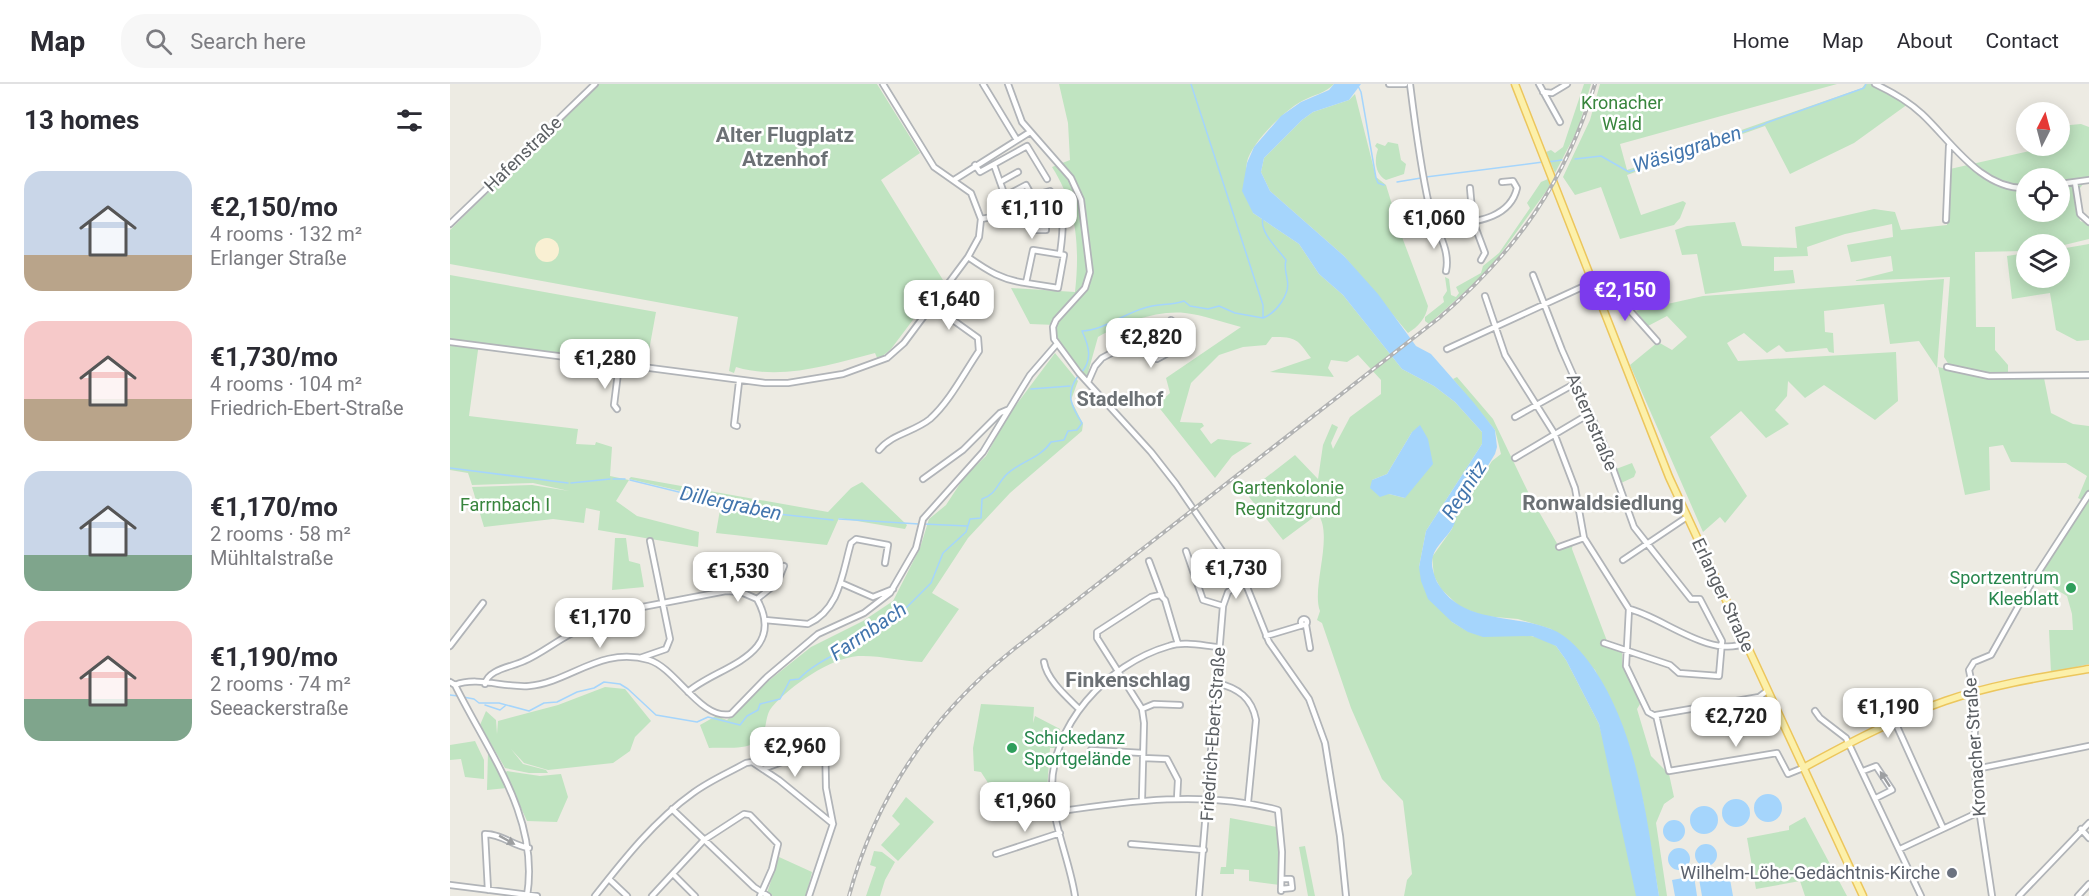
<!DOCTYPE html>
<meta charset="utf-8">
<style>
body{margin:0;font-family:Roboto,sans-serif;background:#f7f7f7;color:#2b2b33;height:100vh;display:flex;flex-direction:column;font-size:22px;white-space:nowrap}
*{box-sizing:border-box;margin:0}
p{font-size:20px;color:#7c7c81}
.icon{flex:none;width:33px;height:33px;fill:none;stroke:currentColor;stroke-width:2;stroke-linecap:round;stroke-linejoin:round}
.map{position:relative;flex:1;overflow:hidden}
.details{display:flex;flex-direction:column;background:#fff;width:450px}
.details>*{flex:none}
.needle{width:39px;rotate:6deg}
.buttons{position:absolute;left:1566px;top:18px;display:grid;gap:12px}
.buttons a{display:grid;place-items:center;width:54px;height:54px;border-radius:50%;background:#fff;box-shadow:0 3px 15px #0003;font-size:30px}
.price{position:absolute;translate:-50% -51px;padding:0 14px;border-radius:12px;background:#fff;color:#222;font-size:20px;line-height:39px;filter:drop-shadow(0 2px 3px #0008)}
.price::after{content:'';position:absolute;left:50%;top:36px;width:18px;height:14px;margin-left:-9px;background:inherit;clip-path:polygon(0 0,100% 0,50% 100%)}
.price.selected{background:#7c3aed;color:#fff}
ul{padding:0;list-style:none}
li{display:flex;align-items:center;gap:18px;height:150px;padding:0 24px}
li span{display:grid;place-items:center;flex:none;width:168px;height:120px;border-radius:18px;color:#555}
li>.icon{margin-inline-start:auto}
span .icon{width:72px;height:72px;fill:#fffc;stroke-width:1}
li b{font-size:26px}
h2{display:flex;justify-content:space-between;align-items:center;height:72px;padding:0 24px;font-size:26px}
header{display:flex;align-items:center;gap:36px;box-sizing:border-box;height:84px;padding:0 30px;background:#fff;border-bottom:2px solid #e1e1e2}
header strong{font-size:28px}
nav{display:flex;gap:33px;margin-inline-start:auto;font-size:21px}
.search{width:420px;height:54px;background:#f7f7f7;display:flex;align-items:center;gap:15px;box-sizing:border-box;padding:0 21px;border-radius:24px;color:#7c7c81;font-size:22px}
main{display:flex;flex:1;min-height:0}
.map>svg:first-child{display:block}
</style>
<header>
<strong>Map</strong>
<div class="search"><svg class="icon" aria-label="search" viewBox="0 0 24 24"><circle cx="10" cy="10" r="6"/><path d="M15 15l6 6"/></svg>Search here</div>
<nav><a>Home</a><a>Map</a><a>About</a><a>Contact</a></nav>
</header>
<main>
<section class="details">
<h2>13 homes<svg class="icon" aria-label="filters" viewBox="0 0 24 24"><path d="M4 7h16M4 17h16"/><circle cx="9" cy="7" r="2"/><circle cx="15" cy="17" r="2"/></svg></h2>
<ul>
<li><span style="background:linear-gradient(#c9d6e8 70%,#b9a48a 0)"><svg class="icon" aria-label="home" viewBox="0 0 24 24"><path d="M3 11l9-7 9 7M6 9v11h12V9"/></svg></span><div><b>€2,150/mo</b><p>4 rooms · 132 m²</p><p>Erlanger Straße</p></div></li>
<li><span style="background:linear-gradient(#f6c9c9 65%,#b9a48a 0)"><svg class="icon" aria-label="home" viewBox="0 0 24 24"><path d="M3 11l9-7 9 7M6 9v11h12V9"/></svg></span><div><b>€1,730/mo</b><p>4 rooms · 104 m²</p><p>Friedrich-Ebert-Straße</p></div></li>
<li><span style="background:linear-gradient(#c9d6e8 70%,#7fa58c 0)"><svg class="icon" aria-label="home" viewBox="0 0 24 24"><path d="M3 11l9-7 9 7M6 9v11h12V9"/></svg></span><div><b>€1,170/mo</b><p>2 rooms · 58 m²</p><p>Mühltalstraße</p></div></li>
<li><span style="background:linear-gradient(#f6c9c9 65%,#7fa58c 0)"><svg class="icon" aria-label="home" viewBox="0 0 24 24"><path d="M3 11l9-7 9 7M6 9v11h12V9"/></svg></span><div><b>€1,190/mo</b><p>2 rooms · 74 m²</p><p>Seeackerstraße</p></div></li>
</ul>
</section>
<div class="map">
<svg width="1639" height="812" viewBox="0 0 1639 812">
<rect width="100%" height="100%" fill="#edebe3"/>
<!-- green -->
<path fill="#c0e4c1" fill-rule="evenodd" d="M149 0H427L470 69 431 96 493 196 441 265 428 276 425 269C381 280 332 297 286 283L284 289 279 287 288 233 0 180V146Z
M609 0H884C876 9 863 11 852 17 835 26 801 59 797 78 794 92 801 114 803 129L849 160 869 190 893 211 952 285 984 302 1005 318 1032 348V360L976 447 969 483 1002 538 1019 548 1081 552 1094 555 1106 562 1116 576 1149 640 1158 673 1187 812H954L957 796 962 790 953 717 932 695 901 624 872 539 867 536 870 527C861 504 884 452 868 430L833 456 796 409 845 371 868 395 873 361 882 340 888 343 881 359 883 365 900 333 931 310V296L908 271 897 278 881 276 878 284 884 293 820 288 861 274C847 255 847 253 822 253L816 261 793 263 769 271 741 299 730 338 752 339 754 342 750 345 761 360 768 355 802 359 782 372 765 394 707 321 720 309 716 294 791 243C772 238 753 231 735 229 706 226 673 239 648 253L637 292C622 279 604 261 606 241L580 240 561 204 625 208C630 163 627 122 602 83L620 76 618 39ZM962 348 955 414 939 410 922 396 937 390Z
M1134 0H1141L1128 45 1105 89 1096 68 1101 66 1105 69 1113 63Z
M1150 0H1387L1170 60 1177 86 1412 4 1415 0H1421L1458 20 1404 59 1340 90 1315 42 1177 91 1191 131 1233 117 1236 119 1230 134 1224 141 1170 155 1151 103 1125 111 1113 93 1140 36Z
M905 10 926 93 936 101 952 153 978 222C976 234 968 243 958 249L894 172 820 107 811 88 814 74 852 36 863 28 899 16Z
M1631 40 1639 43V93L1625 110 1630 137 1639 140V155L1610 162 1576 160V167L1525 168 1526 243H1545V266L1558 281V291H1539L1499 281 1494 273 1500 193 1403 197 1443 187 1441 172 1401 178 1397 161 1443 153 1442 140 1395 150 1357 163 1358 172 1324 173V187L1343 186 1345 199 1255 210 1247 170 1232 171 1225 146 1237 142 1285 138 1292 162 1347 164 1345 143 1424 125 1445 128 1451 146 1497 141 1500 85 1584 66V62H1610V42ZM1576 94H1610V128H1576Z
M938 58 948 60 951 76 956 80 954 90 936 96C925 90 924 76 928 65L925 62 927 59 935 62Z
M1098 95 1100 102 1039 186 979 240 975 237V233L994 218 993 213 997 207 995 193 999 195 1001 211 1006 213 1009 209 1006 203 1031 189 1033 182 1049 169 1080 124 1077 119 1091 98Z
M1639 160V256L1627 257 1606 246 1600 209 1562 215 1557 172 1576 169V194H1610V165Z
M0 191 206 228 196 283 29 259 19 332 128 345 126 360 145 361 146 358 162 363 160 392 179 396 166 417 187 432 249 448 248 463 148 446 150 427 136 424 134 439 103 435 34 443 22 403 82 401 119 407 83 399 22 401 18 389 0 386Z
M1494 195 1487 284 1469 257 1440 260 1434 220 1374 227 1375 248 1383 249 1384 269 1379 268 1377 264 1336 268 1329 261 1317 269 1294 249 1277 259 1288 277 1446 268 1448 317 1425 336 1374 301 1355 314 1338 297 1337 312 1325 326 1339 340 1316 354 1291 327 1260 353 1297 412 1275 439 1270 433 1253 448 1180 281 1208 258 1222 266 1237 253 1217 232 1198 242 1186 227 1253 212Z
M605 269 628 297 621 316 633 340 632 347 560 409 518 454 482 509 509 525 472 578C451 577 429 571 408 572 380 574 340 602 322 623 313 633 319 652 305 659 292 666 273 663 259 664L250 641 266 632 277 636 317 598 361 563 413 537 443 517 470 464 479 435 496 421 515 392 536 372 557 333Z
M1488 283 1538 294H1594L1601 329 1623 340 1639 342V580L1601 589 1599 546H1623L1622 530 1617 512 1589 495 1628 428 1632 416 1628 414 1637 392 1616 379 1561 378 1553 361 1539 363 1540 406 1515 411Z
M1007 293 1043 335 1080 412 1109 463 1123 458 1122 465 1157 557 1172 566V580L1190 620 1187 625 1201 672 1219 690 1224 713 1214 720 1206 739 1217 812H1209L1193 717 1176 653 1145 586 1101 545 1068 535 1034 532 1010 523 991 505 984 492 982 473 1002 445 1010 421H1014L1042 377 1051 370 1045 346 1003 295Z
M1182 379 1186 388 1184 393 1171 399 1166 385Z
M181 393 378 428 401 404 412 398 457 441 455 445 389 434 377 461 266 449 271 420 325 429 179 395Z
M165 454H176L179 477 190 480 194 503 162 506Z
M155 603 175 605 201 637 185 653 180 667 163 679 98 686 74 679 61 665 73 680 96 686 98 689H79L55 684 30 641 36 627 46 636 47 650 48 637 108 621Z
M531 620 584 623 583 639 585 632 610 645 605 664H600L597 707 542 705 531 688 524 687 523 664Z
M25 657 34 676V695L15 693 11 675 0 676V661Z
M38 669 57 704 37 706Z
M57 687 90 692 111 690 118 713 107 738 77 737 55 689Z
M456 713 484 738 448 777 431 761 450 740 442 732Z
M1355 733 1397 812H1355L1350 797 1306 805 1297 754 1339 746V742Z
M780 734 827 743 830 801 799 797V786L784 785V790H770L771 783H776Z
M855 762 865 812H858L849 763Z
M424 767 432 768 445 778 435 796 430 812H416L426 783 420 781Z
M329 773 362 788 356 812H323L317 809Z"/>
<!-- sand -->
<path fill="#f9f0d3" d="M85 166a12 12 0 1 1 24 0a12 12 0 1 1-24 0Z"/>
<!-- water -->
<path fill="#a5d5fc" d="M884 0H911L899 16 863 28 852 36 814 74 811 88 820 107 894 172 928 210 966 262 981 270 1024 319 1045 346 1047 363 1045 370 1014 421H1010C1005 430 1007 438 1001 446 996 454 986 462 983 472 980 480 984 491 987 498 1012 541 1061 529 1101 545 1119 552 1133 569 1144 585 1188 650 1197 736 1209 812H1186L1149 640 1116 576 1106 562 1082 552 1033 553 1018 548 1002 538 978 515 971 497 969 483 976 447 1032 360V348L1005 318 984 302 952 285 893 211 869 190 849 160 803 129 792 107 797 79 804 63 831 32 851 18 879 6Z
M970 341 978 355 983 380 955 414 939 410 930 413 920 404 922 396 937 390 962 348Z
M363 644 367 645 369 655C365 667 326 680 314 675L313 666 317 659Z
M1304 724a14 14 0 1 1 28 0a14 14 0 1 1-28 0Z
M1272 729a14 14 0 1 1 28 0a14 14 0 1 1-28 0Z
M1240 736a14 14 0 1 1 28 0a14 14 0 1 1-28 0Z
M1213 747a11 11 0 1 1 22 0a11 11 0 1 1-22 0Z
M1245 771a11 11 0 1 1 22 0a11 11 0 1 1-22 0Z
M1218 775a11 11 0 1 1 22 0a11 11 0 1 1-22 0Z
M1278 784 1283 812H1252L1248 789Z
M1244 792 1247 812H1225L1222 796Z"/>
<g fill="none" stroke-linecap="round" stroke-linejoin="round">
<!-- stream -->
<path stroke="#a5d5fc" stroke-width="1.5" d="M741 0 813 221V233
M907 0 911 8 926 94 928 99 934 101
M1316 39 1414 4 1416 0
M1125 75 1151 72 1179 88 1315 40
M1098 78 1112 76
M976 93 1093 78
M947 98 971 94
M631 289C643 276 639 262 632 247 656 246 678 226 702 222 713 220 722 221 734 217L740 222 758 225 769 222 785 229 813 234C826 229 841 210 837 195 836 187 834 184 836 176 828 165 809 148 813 134
M581 305 620 302
M0 384 118 399
M163 395H175
M180 396 310 428 383 436
M121 399 160 395
M389 435 469 440
M474 440 517 442
M0 611 8 612
M13 613 24 615 29 619H49L79 627 94 619 107 618 127 608 144 604 154 598 170 600 178 605 206 631 247 638 258 633 290 641 297 632 308 626 310 620 330 615 340 596 349 595C371 570 427 558 439 530L457 523 481 499 493 469 516 448 520 435 531 434 532 415C546 410 546 402 555 392 568 378 590 375 601 358L614 356 618 347 627 346 632 339C621 322 615 310 628 292
M35 621 50 626 55 622"/>
<!-- minor casing -->
<g stroke="#b1b4b8" stroke-width="8">
<path id="minor" d="M533 0 567 56
M558 0 572 38 621 94 631 116 640 188 635 204 606 236 603 243 604 255 629 289 701 368 726 400 797 503 819 558 859 615 875 659 890 752 896 812
M939 0H955
M960 0C965 40 970 81 979 121 984 143 1001 164 996 187
M1089 0 1110 38
M1425 0C1442 8 1458 17 1472 30 1501 57 1531 106 1576 104
M1093 8 1102 9 1117 0
M525 81 530 88 577 62 597 95
M544 81 555 112
M504 96 580 48
M550 98 568 88
M1625 98 1630 130 1639 138
M1610 100 1639 96
M1020 104 1023 137 1035 169 1031 176
M582 112 580 117 585 146H596L595 125
M531 135 559 130 555 112 576 101 582 112 600 107C617 126 613 147 610 170
M1496 136 1499 62
M0 140 145 0
M986 144C1015 138 1059 139 1067 104L1063 97 1052 98
M518 173C538 187 552 196 576 199L583 166 614 171 608 204 576 199
M1083 191 1112 266 1156 365 1184 443 1241 515H1250L1272 557 1269 592 1229 589 1220 581 1154 559
M1144 206 1158 202 1207 257
M1035 212 1055 271 1104 349 1125 404 1134 454 1179 525C1211 532 1260 575 1295 559
M0 258 315 299H338L393 290 437 274 454 259 518 173 529 153 531 135 521 109 484 83 433 0
M997 265 1141 199
M1497 283 1539 292 1639 291
M638 298 645 282 652 274 690 254 707 275 729 263 719 242 721 236
M167 325 164 321 169 281
M1065 333 1126 299
M287 342 284 341 289 298
M429 366C442 350 464 348 480 335 500 317 514 289 529 267L528 254 482 221
M1065 374 1139 330
M473 395 513 366 550 329 557 326
M1109 463 1134 454
M736 467 753 516 773 522
M1173 476 1237 433
M699 477 712 512
M391 499 423 513 443 505
M307 515 327 499 334 482
M1179 525 1176 582 1198 628 1205 632
M161 529 276 507 291 508 307 515C339 573 265 583 238 608
M851 538a3 3 0 1 1 6 0a3 3 0 1 1-6 0Z
M315 536 358 540C390 525 392 490 401 459L406 455 438 461 435 479
M856 541 860 564
M816 552 853 541
M0 562 33 519
M190 574 216 565 220 555 200 457
M594 578C597 596 617 613 629 625
M0 598 5 601C38 668 90 733 77 812
M767 599C788 604 802 614 806 636L798 718
M35 600C38 585 62 583 74 577 97 567 116 548 141 542
M5 601C27 592 55 604 79 602 121 598 150 562 199 576 226 584 251 637 281 630L317 593 368 550 414 529 440 509 466 464 473 435 533 368 580 291 606 261
M1317 607 1309 613 1206 631 1219 687 1327 669 1338 690 1353 684
M692 625 704 620 730 621
M1365 627 1370 634 1396 654 1471 812
M1445 638 1493 744
M641 666 693 669
M693 674 717 675 728 696 727 715
M313 685 375 662
M1526 685 1639 662
M1413 687 1426 682 1442 706 1426 714
M692 715 694 639 692 625 647 554V548L701 513 710 511 715 516 728 560
M222 725 304 803 318 812
M605 728C678 717 756 706 828 726L832 768 831 807
M1631 745 1639 754
M681 760 754 766
M1450 765 1529 728
M546 770 610 749
M223 790 245 812
M159 795 177 812
M0 801 87 812
M831 805 842 804 841 795H832
M38 806 35 750C52 750 63 762 79 764
M145 812C174 775 205 736 243 709 259 697 278 689 296 679L302 678 329 696 383 740
M202 812 254 756 294 730 300 731 328 760 322 785 310 812
M359 812 383 740 376 704 375 654
M625 812C620 778 604 744 602 709 599 642 657 580 719 562 734 557 754 562 769 563
M749 812 773 522 778 508 793 497
M1542 812 1526 705 1524 610 1519 586 1524 578 1541 571 1582 498 1639 410
M1569 812 1639 739
M1628 812 1639 800"/>
</g>
<!-- major casing -->
<g stroke="#ecc65d" stroke-width="9">
<path id="major" d="M1065 0 1219 393 1413 812
M1353 684C1399 659 1446 634 1495 617 1541 601 1591 593 1639 585"/>
</g>
<!-- minor -->
<use href="#minor" stroke="#fff" stroke-width="4.5"/>
<!-- major -->
<use href="#major" stroke="#fcf0aa" stroke-width="6"/>
<!-- rail casing -->
<g stroke="#b2b3b3" stroke-width="4">
<path id="rail" d="M399 812C426 711 483 630 564 565L989 234C1067 166 1115 99 1145 0"/>
</g>
<!-- rail -->
<use href="#rail" stroke="#fff" stroke-width="1.5" stroke-dasharray="4.5" stroke-linecap="butt"/>
</g>
<!-- one-way arrows -->
<defs><path id="oneway-solid" d="M-6-.8H1V-3.2L6.5 0L1 3.2V.8H-6Z" transform="scale(1.5)"/></defs>
<g fill="#9d9fa1">
<use href="#oneway-solid" transform="translate(1435 695) rotate(-123)"/>
<use href="#oneway-solid" transform="translate(57 756) rotate(29)"/>
</g>
<!-- markers -->
<g fill="#2e9e5b" stroke="#fff" stroke-width="2">
<circle cx="1621" cy="504" r="6"/>
<circle cx="562" cy="664" r="6"/>
</g>
<circle fill="#6b7280" stroke="#fff" stroke-width="2" cx="1502" cy="789" r="6"/>
<g text-anchor="middle" stroke-width="5" stroke-linejoin="round" paint-order="stroke">
<!-- park labels -->
<g font-size="18" fill="#38853d" stroke="#fff">
<text x="1172" y="25">Kronacher<tspan x="1172" dy="21">Wald</tspan></text>
<text x="838" y="410">Gartenkolonie<tspan x="838" dy="21">Regnitzgrund</tspan></text>
<text x="55" y="427">Farrnbach I</text>
</g>
<!-- street labels -->
<g font-size="18" fill="#5b5f63" stroke="#fff">
<text transform="translate(73 70) rotate(-44)" y="6">Hafenstraße</text>
<text transform="translate(1142 338) rotate(67)" y="6">Asternstraße</text>
<text transform="translate(1273 511) rotate(65)" y="6">Erlanger Straße</text>
<text transform="translate(763 650) rotate(-86)" y="6">Friedrich-Ebert-Straße</text>
<text transform="translate(1525 663) rotate(-94)" y="6">Kronacher Straße</text>
</g>
<!-- leisure labels -->
<g font-size="18" fill="#27864d" stroke="#fff" text-anchor="end">
<text x="1609" y="500">Sportzentrum<tspan x="1609" dy="21">Kleeblatt</tspan></text>
<text x="574" y="660" text-anchor="start">Schickedanz<tspan x="574" dy="21">Sportgelände</tspan></text>
</g>
<!-- worship labels -->
<g font-size="18" fill="#5b616d" stroke="#fff" text-anchor="end">
<text x="1490" y="795">Wilhelm-Löhe-Gedächtnis-Kirche</text>
</g>
<!-- water labels -->
<g font-size="20" font-style="italic" fill="#4275ad" stroke="#fff">
<text transform="translate(1237 65) rotate(-18)" y="7">Wäsiggraben</text>
<text transform="translate(1014 406) rotate(-57)" y="7">Regnitz</text>
<text transform="translate(281 419) rotate(12)" y="7">Dillergraben</text>
<text transform="translate(418 547) rotate(-34)" y="7">Farrnbach</text>
</g>
<!-- neighbourhood labels -->
<g font-size="20" font-weight="bold" fill="#6c7175" stroke="#fff">
<text x="670" y="322">Stadelhof</text>
</g>
<!-- quarter labels -->
<g font-size="21" font-weight="bold" fill="#6c7175" stroke="#fff">
<text x="335" y="58">Alter Flugplatz<tspan x="335" dy="24">Atzenhof</tspan></text>
<text x="1153" y="426">Ronwaldsiedlung</text>
<text x="678" y="603">Finkenschlag</text>
</g>
</g>
</svg>
<div class="buttons">
<a><svg class="needle" viewBox="-14 -14 28 28"><path d="M0-13l5 13h-10z" fill="#e53935"/><path d="M0 13l5-13h-10z" fill="#7c7c81"/></svg></a>
<a><svg class="icon" aria-label="locate" viewBox="0 0 24 24"><circle cx="12" cy="12" r="6"/><path d="M12 2v4M12 18v4M2 12h4M18 12h4"/></svg></a>
<a><svg class="icon" aria-label="layers" viewBox="0 0 24 24"><path d="M12 4l9 5-9 5-9-5zM3 14l9 5 9-5"/></svg></a>
</div>
<b class="price" style="left:582px;top:156px">€1,110</b>
<b class="price" style="left:984px;top:166px">€1,060</b>
<b class="price selected" style="left:1175px;top:238px">€2,150</b>
<b class="price" style="left:499px;top:247px">€1,640</b>
<b class="price" style="left:701px;top:285px">€2,820</b>
<b class="price" style="left:155px;top:306px">€1,280</b>
<b class="price" style="left:786px;top:516px">€1,730</b>
<b class="price" style="left:288px;top:519px">€1,530</b>
<b class="price" style="left:150px;top:565px">€1,170</b>
<b class="price" style="left:1438px;top:655px">€1,190</b>
<b class="price" style="left:1286px;top:664px">€2,720</b>
<b class="price" style="left:345px;top:694px">€2,960</b>
<b class="price" style="left:575px;top:749px">€1,960</b>
</div>
</main>
